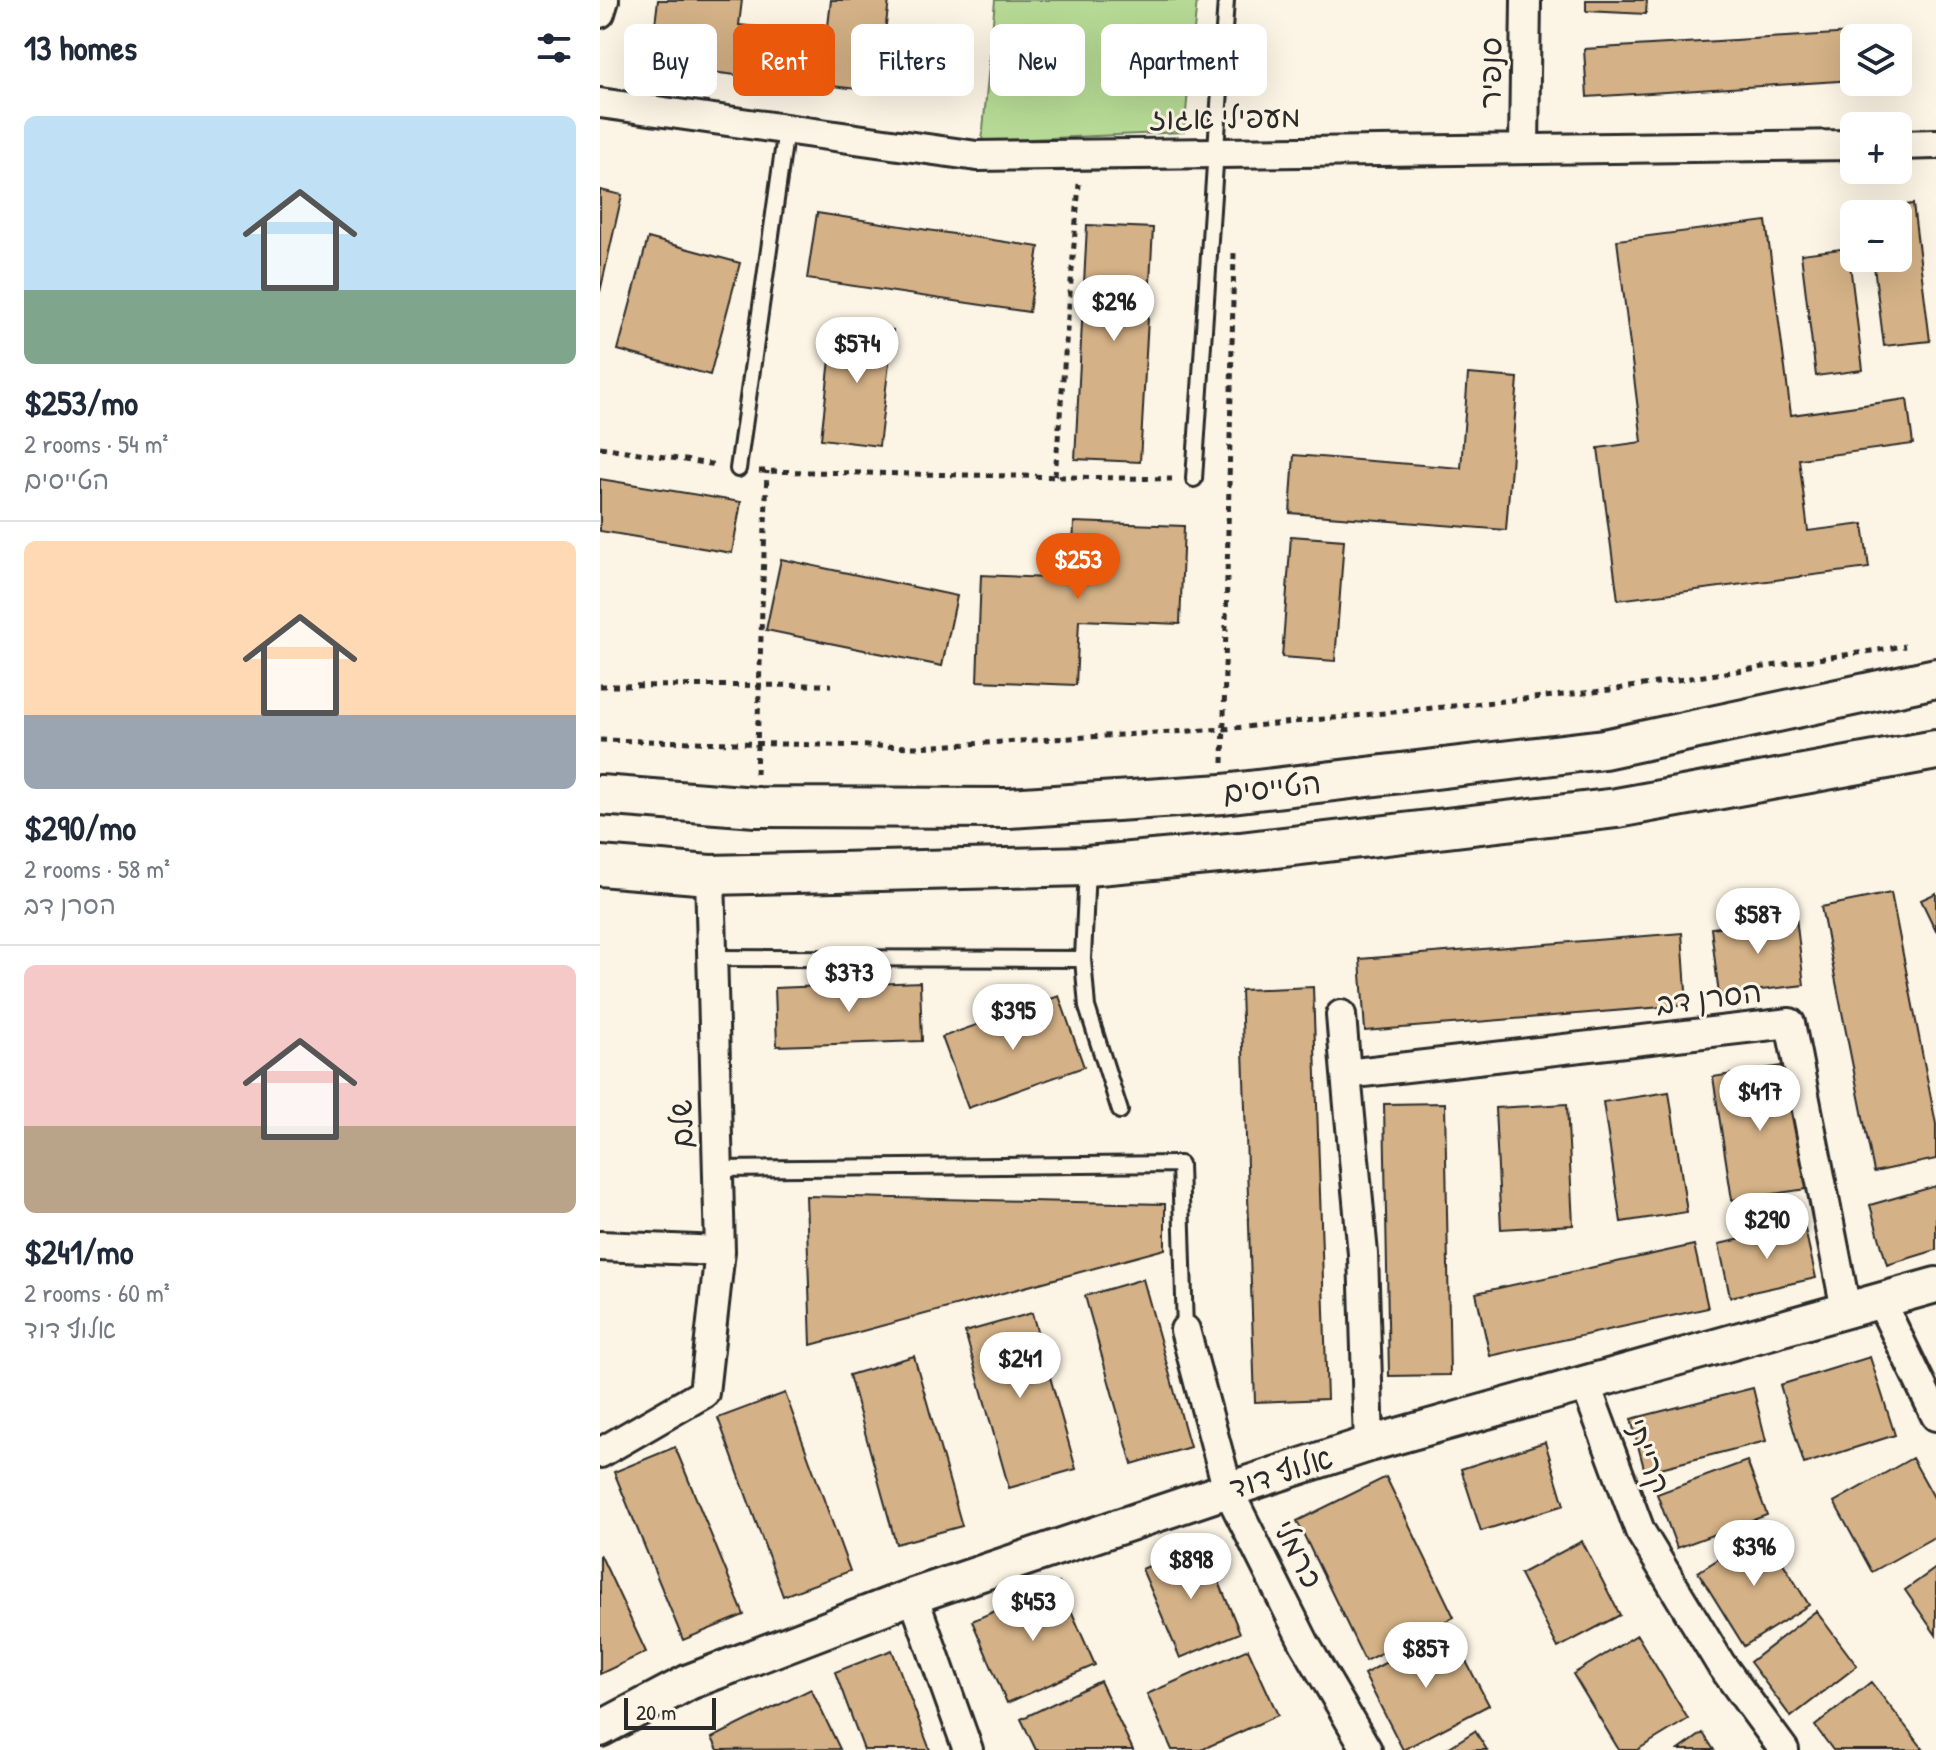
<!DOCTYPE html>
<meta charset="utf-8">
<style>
body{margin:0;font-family:"Patrick Hand","Playpen Sans Hebrew",sans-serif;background:#f2f2f3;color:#1f2937;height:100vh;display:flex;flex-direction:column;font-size:30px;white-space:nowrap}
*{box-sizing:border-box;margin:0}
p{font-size:26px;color:#747a83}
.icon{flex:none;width:44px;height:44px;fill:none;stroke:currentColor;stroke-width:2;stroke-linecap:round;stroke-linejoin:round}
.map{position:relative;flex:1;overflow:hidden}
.drawer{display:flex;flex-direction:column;background:#fff;width:600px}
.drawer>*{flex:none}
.hud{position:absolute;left:24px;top:24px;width:760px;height:72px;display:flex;gap:16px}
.buttons{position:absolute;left:1240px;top:24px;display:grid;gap:16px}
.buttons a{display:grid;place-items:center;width:72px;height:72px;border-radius:12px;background:#fff;box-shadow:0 8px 32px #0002;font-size:40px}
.scale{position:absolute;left:24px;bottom:20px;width:92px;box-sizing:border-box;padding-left:8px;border:4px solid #2b2b2b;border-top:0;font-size:22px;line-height:28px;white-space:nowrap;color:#2b2b2b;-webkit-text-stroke:6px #fcf5e5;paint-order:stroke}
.price{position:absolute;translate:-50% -68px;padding:0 18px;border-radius:28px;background:#fff;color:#222;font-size:26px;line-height:52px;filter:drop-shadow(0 2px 4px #0008)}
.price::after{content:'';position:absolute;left:50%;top:48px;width:24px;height:18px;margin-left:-12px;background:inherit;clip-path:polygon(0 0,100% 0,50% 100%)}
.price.selected{background:#ea580c;color:#fff}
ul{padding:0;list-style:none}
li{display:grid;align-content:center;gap:16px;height:424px;padding:0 24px}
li+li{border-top:2px solid #e0e1e3}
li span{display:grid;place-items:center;height:248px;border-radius:12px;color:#555}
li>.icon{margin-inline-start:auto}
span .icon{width:144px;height:144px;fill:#fffc;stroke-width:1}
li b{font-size:34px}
h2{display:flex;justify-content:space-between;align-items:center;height:96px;padding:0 24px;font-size:34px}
.chip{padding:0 28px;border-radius:12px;background:#fff;box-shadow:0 8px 32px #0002;font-size:28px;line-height:72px}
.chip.selected{background:#ea580c;color:#fff}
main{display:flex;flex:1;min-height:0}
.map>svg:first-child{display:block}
</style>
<main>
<section class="drawer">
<h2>13 homes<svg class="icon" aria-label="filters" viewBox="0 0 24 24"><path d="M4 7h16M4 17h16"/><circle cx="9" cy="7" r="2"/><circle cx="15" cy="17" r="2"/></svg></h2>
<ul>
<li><span style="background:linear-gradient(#bfe0f5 70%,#7fa58c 0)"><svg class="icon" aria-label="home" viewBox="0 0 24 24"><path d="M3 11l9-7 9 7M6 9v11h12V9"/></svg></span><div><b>$253/mo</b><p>2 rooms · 54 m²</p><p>הטייסים</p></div></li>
<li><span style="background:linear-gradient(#ffd9b3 70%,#9aa5b1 0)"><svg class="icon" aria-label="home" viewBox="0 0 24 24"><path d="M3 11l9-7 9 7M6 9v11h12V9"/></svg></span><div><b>$290/mo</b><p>2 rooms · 58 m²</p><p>הסרן דב</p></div></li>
<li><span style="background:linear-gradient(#f6c9c9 65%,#b9a48a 0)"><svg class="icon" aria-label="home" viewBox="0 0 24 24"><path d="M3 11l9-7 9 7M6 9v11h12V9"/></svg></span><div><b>$241/mo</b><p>2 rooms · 60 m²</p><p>אלוף דוד</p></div></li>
</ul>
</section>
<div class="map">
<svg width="1336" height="1750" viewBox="0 0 1336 1750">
<rect width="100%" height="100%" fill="#fcf5e5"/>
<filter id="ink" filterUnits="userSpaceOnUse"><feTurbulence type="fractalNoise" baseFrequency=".0125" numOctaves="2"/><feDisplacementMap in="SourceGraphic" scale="16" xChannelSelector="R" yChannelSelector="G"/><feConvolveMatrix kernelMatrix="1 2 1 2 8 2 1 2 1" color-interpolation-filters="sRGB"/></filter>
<g filter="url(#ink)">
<!-- green -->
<path fill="#b6da95" stroke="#708260" stroke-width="2" d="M395 0H597L584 132 382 141Z"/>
<!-- building -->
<path fill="#d4b186" stroke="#2b2b2b" stroke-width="2" d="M58 0H142L139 25 227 35 231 0H289L283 49 262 47 257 89 50 65Z
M986 0H1047L1046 14 986 11Z
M1270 32V38H1254V80L987 97 984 49Z
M0 190 22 195 0 292Z
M1313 204 1330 341 1284 346 1273 258H1298V214H1268L1267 211Z
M217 213 439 247 429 312 207 279Z
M1166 221 1191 415 1307 399 1313 444 1199 459 1208 531 1263 524 1269 568 1018 600 998 448 1042 442 1017 240Z
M487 225 553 228 540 462 475 459Z
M48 238 140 263 110 375 18 350Z
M1248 248 1263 370 1216 376 1201 254Z
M234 324 293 330 279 446 221 439Z
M868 374 918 378 906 530 690 513 694 455 861 468Z
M0 479 141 502 132 553 0 531Z
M474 522 584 526 580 624 479 620 476 685 377 681 381 575 472 579Z
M691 536 744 540 735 661 682 657Z
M181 559 357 596 342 666 166 630Z
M1291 893 1336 1124V1159L1274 1172 1221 907Z
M1336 893V931L1321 900Z
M1196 917 1204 985 1119 995 1111 928Z
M1082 933 1087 1005 765 1031 760 959Z
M320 982 322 1041 177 1046 175 988Z
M713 987 727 1399 655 1402 641 990Z
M459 996 484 1067 368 1108 342 1037Z
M1188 1065 1207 1189 1132 1200 1113 1077Z
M1069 1092 1087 1212 1021 1222 1003 1102Z
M845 1103 850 1375 789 1376 784 1104Z
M967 1104 973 1225 901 1229 895 1108Z
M1336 1186V1250L1287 1265 1270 1205Z
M206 1196 565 1204V1249L211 1345Z
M1204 1225 1216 1278 1130 1297 1119 1244Z
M1094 1245 1108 1308 890 1356 876 1293Z
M543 1279 590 1447 532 1464 485 1296Z
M432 1313 476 1469 409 1488 365 1332Z
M314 1356 362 1526 296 1544 249 1375Z
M1270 1357 1295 1435 1204 1464 1180 1385Z
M1153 1388 1166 1441 1045 1472 1031 1419Z
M185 1393 250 1571 183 1596 118 1418Z
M945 1442 964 1505 881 1531 861 1469Z
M75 1447 144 1615 83 1640 14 1472Z
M1312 1458 1336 1501V1536L1272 1572 1234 1502Z
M1147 1461 1167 1515 1077 1548 1057 1494Z
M786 1477 854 1617 765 1661 697 1521Z
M1163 1531 1209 1605 1144 1646 1098 1572Z
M982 1541 1020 1615 958 1648 920 1574Z
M603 1543 640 1633 580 1658 542 1569Z
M0 1554 46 1652 0 1674Z
M1336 1568V1635L1305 1590Z
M459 1583 495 1665 407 1703 372 1621Z
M1216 1611 1257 1666 1191 1717 1150 1662Z
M849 1629 889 1705 803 1750 764 1674Z
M1037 1635 1088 1719 1037 1750H1019L973 1674Z
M648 1649 678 1715 601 1750H572L547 1694Z
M292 1650 330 1750H264L235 1672Z
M500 1681 533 1750H436L421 1719Z
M1271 1682 1324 1750H1233L1215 1726Z
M211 1689 240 1749 118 1750 112 1738Z
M875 1731 887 1750H845Z
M1103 1733 1114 1750H1079Z"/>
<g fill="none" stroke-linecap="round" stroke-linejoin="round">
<!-- service casing -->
<g stroke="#2b2b2b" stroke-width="20">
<path id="service" d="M138 469 186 129
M594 479 626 0
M487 867 483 959 487 1007 520 1111
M111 958 483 959
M117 1169 580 1164 585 1330"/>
</g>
<!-- minor casing -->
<g stroke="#2b2b2b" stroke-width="34">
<path id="minor" d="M0 13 4 0
M0 103 377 156 1254 145
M1298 145 1336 144
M924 147 926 0
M741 1015 746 1074
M0 1246 120 1251
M1280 1300 1336 1416
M585 1330 628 1490 705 1644 767 1750
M985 1383 1040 1531 1120 1663 1184 1750
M769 1444 763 1254 746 1074 1190 1023 1246 1310
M0 1453 104 1393 120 1251 110 875
M313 1596 368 1750"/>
</g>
<!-- tertiary casing -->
<g stroke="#2b2b2b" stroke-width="40">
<path id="tertiary" d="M0 1729 89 1682 313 1596 628 1490 769 1444 1336 1285"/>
</g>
<!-- secondary casing -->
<g stroke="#2b2b2b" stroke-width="44">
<path id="secondary" d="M0 795 156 807 409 808 623 794 1004 749 1336 678
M0 866 110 875 487 866 640 852 1017 808 1336 750"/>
</g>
<!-- path -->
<path stroke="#2b2b2b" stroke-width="5" stroke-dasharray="6 6" stroke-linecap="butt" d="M0 447 117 465
M159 471 572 479
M455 476 479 184
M0 686 231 685
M0 740 317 747 624 729 1003 691 1305 646
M623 763 634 253
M156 774 167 471"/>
<!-- service -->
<use href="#service" stroke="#fcf5e5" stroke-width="14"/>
<!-- minor -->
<use href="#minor" stroke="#fcf5e5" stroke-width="28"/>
<!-- tertiary -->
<use href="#tertiary" stroke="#fcf5e5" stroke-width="34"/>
<!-- secondary -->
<use href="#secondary" stroke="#fcf5e5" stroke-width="38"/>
</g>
</g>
<g text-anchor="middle" stroke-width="6" stroke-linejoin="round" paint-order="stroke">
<!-- street labels -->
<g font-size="30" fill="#2b2b2b" stroke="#fcf5e5">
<text transform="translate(891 73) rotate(-89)" y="10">סנפיר</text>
<text transform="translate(625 118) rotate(-1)" y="10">מעפילי אגוז</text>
<text transform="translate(672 788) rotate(-6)" y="10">הטייסים</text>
<text transform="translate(1109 998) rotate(-7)" y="10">הסרן דב</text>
<text transform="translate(82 1124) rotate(-92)" y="10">שלם</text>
<text transform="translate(1048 1456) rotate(70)" y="10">קרייתי</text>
<text transform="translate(681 1473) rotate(-18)" y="10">אלוף דוד</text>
<text transform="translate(698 1554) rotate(63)" y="10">כרמלי</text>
</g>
</g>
</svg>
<div class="buttons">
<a><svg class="icon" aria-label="layers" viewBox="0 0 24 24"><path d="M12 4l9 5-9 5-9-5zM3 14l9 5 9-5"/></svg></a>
<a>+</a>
<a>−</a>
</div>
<div class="scale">20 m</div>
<b class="price" style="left:514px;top:343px">$296</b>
<b class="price" style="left:257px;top:385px">$574</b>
<b class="price selected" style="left:478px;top:601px">$253</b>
<b class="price" style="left:1158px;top:956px">$587</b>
<b class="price" style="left:249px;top:1014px">$373</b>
<b class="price" style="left:413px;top:1052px">$395</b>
<b class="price" style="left:1160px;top:1133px">$417</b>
<b class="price" style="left:1167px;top:1261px">$290</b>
<b class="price" style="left:420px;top:1400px">$241</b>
<b class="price" style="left:1154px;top:1588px">$396</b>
<b class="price" style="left:591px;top:1601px">$898</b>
<b class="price" style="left:433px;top:1643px">$453</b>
<b class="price" style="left:826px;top:1690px">$857</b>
<div class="hud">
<a class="chip">Buy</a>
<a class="chip selected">Rent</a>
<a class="chip">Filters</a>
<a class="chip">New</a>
<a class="chip">Apartment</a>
</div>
</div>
</main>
